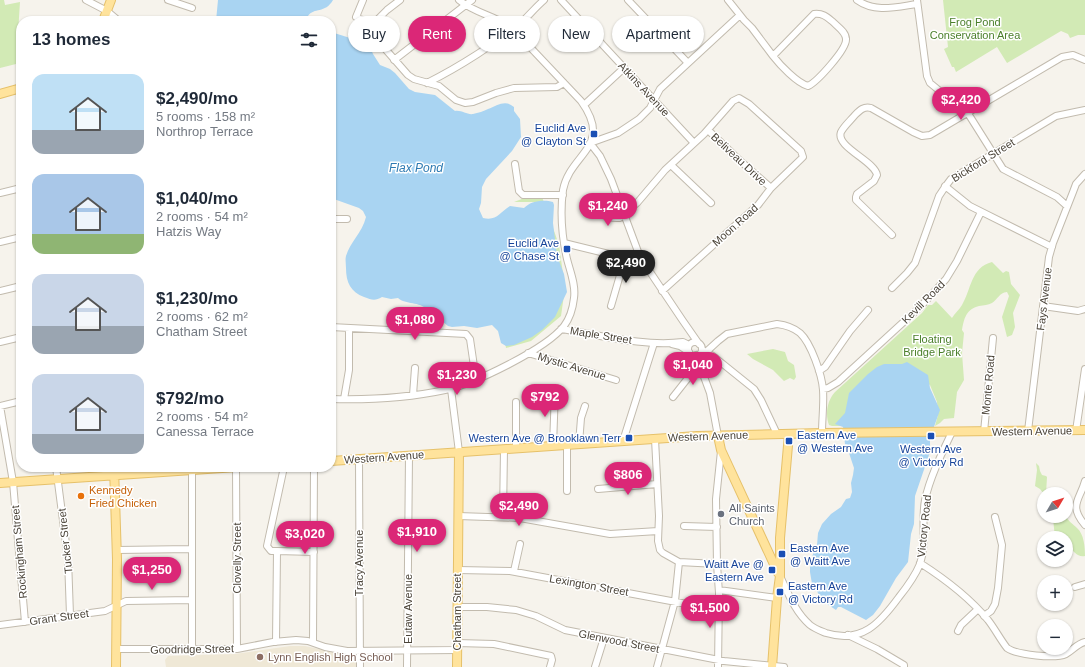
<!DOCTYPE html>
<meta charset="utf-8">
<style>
body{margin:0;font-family:Arial,sans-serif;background:#f2f2f3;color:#1f2937;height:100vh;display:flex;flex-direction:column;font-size:15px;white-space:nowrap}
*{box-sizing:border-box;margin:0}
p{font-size:13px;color:#747a83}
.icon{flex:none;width:22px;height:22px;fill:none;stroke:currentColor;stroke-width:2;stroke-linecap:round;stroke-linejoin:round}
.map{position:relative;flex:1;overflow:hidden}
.drawer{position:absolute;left:16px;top:16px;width:320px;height:456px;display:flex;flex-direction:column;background:#fff;border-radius:16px;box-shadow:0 1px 3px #0004}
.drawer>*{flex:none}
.guide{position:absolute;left:348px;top:16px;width:380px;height:36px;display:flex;gap:8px}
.needle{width:26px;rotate:51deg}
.fabs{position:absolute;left:1037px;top:487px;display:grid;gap:8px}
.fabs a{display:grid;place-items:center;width:36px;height:36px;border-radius:50%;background:#fff;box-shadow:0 1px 3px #0004;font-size:20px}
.price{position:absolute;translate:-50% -34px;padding:0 9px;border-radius:14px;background:#db2777;color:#fff;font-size:13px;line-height:26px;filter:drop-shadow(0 1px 2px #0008)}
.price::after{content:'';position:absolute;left:50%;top:24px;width:12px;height:9px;margin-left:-6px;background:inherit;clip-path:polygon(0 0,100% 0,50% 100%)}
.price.on{background:#222;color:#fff}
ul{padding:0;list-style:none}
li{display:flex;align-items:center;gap:12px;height:100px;padding:0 16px}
li span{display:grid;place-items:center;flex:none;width:112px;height:80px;border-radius:12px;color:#555}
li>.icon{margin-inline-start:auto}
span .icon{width:48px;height:48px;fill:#fffc;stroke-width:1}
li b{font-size:17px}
h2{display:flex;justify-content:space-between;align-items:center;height:48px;padding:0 16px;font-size:17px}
.pill{padding:0 14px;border-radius:18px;background:#fff;box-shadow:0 1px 3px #0004;font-size:14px;line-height:36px}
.pill.on{background:#db2777;color:#fff}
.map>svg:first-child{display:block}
</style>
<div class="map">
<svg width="1085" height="667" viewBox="0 0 1085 667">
<rect width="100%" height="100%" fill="#f6f3ec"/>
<!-- education -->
<path fill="#efe8d6" d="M290 646H305L352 656 356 659 357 667H166L165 660 168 656 235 654Z"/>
<!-- green -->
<path fill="#d2eab5" d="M0 0H4L5 5 20 2 16 64 0 68Z
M943 0H1085V35H1078L1070 38 1068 34 1061 31 1007 63 997 47 956 72 954 67H952L944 49 948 47Z
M541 194 559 245 565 288 561 316 531 341 506 348 504 335 543 202H514L532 195Z
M992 262 1003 273 1006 271 1009 272 1011 284 1020 295 1013 313 1015 327 1012 335 1007 337 1002 317 1009 296 1007 292C999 293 998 299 992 303 988 305 984 305 979 306 966 309 964 319 962 330L964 333 962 353 964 380 957 392 954 418 944 419 940 423 935 426 938 415 937 402 930 385 897 364H886L881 366 846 426H832L829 425C825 414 827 401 835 392L922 313 928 305H932L936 301 952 318C955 313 959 310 962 305 971 290 971 267 992 262Z
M773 349 785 352 788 361 794 365 796 377 794 380 790 378 784 381 773 370 753 359 747 354Z
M1036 463 1039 466 1040 471 1042 475 1046 476 1047 477 1046 494H1044V516H1066C1068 521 1073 524 1077 528 1084 534 1085 547 1085 556 1078 558 1073 551 1069 546L1066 548V538H1055L1053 518 1052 517 1046 519C1039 512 1041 501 1043 493L1040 489 1035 486 1037 470Z"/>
<!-- water -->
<path fill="#a9d4f2" d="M218 0H333C325 14 314 7 308 16V21H216Z
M331 32 366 43 370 47 373 54 380 65 390 69 395 73 409 89 415 92 435 95 455 111C462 110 467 115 473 114 478 113 484 111 488 109 497 106 505 99 514 107V111L520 119 521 137 512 151 486 179 482 187 481 203 479 209 483 218C497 221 499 213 510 206L524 208C530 201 544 199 553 202L554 205 553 223 557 256 564 274 567 292 555 317 542 330 532 337 514 345 506 346 501 343 498 331 492 325 477 328 464 326 452 327 448 326 437 317 435 310 432 308 428 310C419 301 406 305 398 298L391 299 382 297C375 301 372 300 364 297 351 292 346 283 346 268 346 264 345 260 346 256 350 242 362 233 366 217L363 211 359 208 331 198Z
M907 362 928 375 930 388 940 410 930 438V452L915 496 914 524 911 534 908 562 896 578 880 606 873 615 866 620 841 607H838L836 610 824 602 812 584 810 572V563L814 551 817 545 818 533 822 524 831 514 841 507 846 499 850 498 852 492 851 483 853 475 854 468 847 447 845 444 843 427 835 424 845 413 849 393 868 374 877 367 884 364H902Z"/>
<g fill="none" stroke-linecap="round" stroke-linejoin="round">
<!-- minor casing -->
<g stroke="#c2bbae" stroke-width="8">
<path id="minor" d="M86 0 107 11 119 21
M168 0 192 8
M363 0 356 17 375 26
M400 0 387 10 376 21 374 31 380 43 408 75 414 79 439 86 456 100 465 103 473 102 496 93 514 88 557 87 564 83
M561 0 694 143
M628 0 688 63
M728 0 744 20 752 28 773 56 814 14C823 13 827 17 833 22 838 27 846 32 846 39 847 49 817 82 808 86 797 83 780 65 773 56
M857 0C875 13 896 7 917 4
M917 0 927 76 930 83 969 115 1003 169 1057 197 1067 206
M394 60 472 0
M427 83C459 67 497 43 524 20 531 13 537 6 544 0
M584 105 624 68
M708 130 737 158 771 188
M515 164 519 191 523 195H563
M671 165 711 203
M945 186 970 206 1052 247
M0 193 21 188
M591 204C603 213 604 219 620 218L625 213 637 203 665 170 704 134 733 101 739 98 749 104 801 151 803 157 801 159 771 188 758 205 662 291
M331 219H347
M892 235 856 200V197L857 194 874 181 877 175C875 161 835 147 841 132 844 126 851 120 855 115 860 110 864 106 871 108L913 132 922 136 930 135 1062 57 1073 55 1085 60
M0 242 21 237
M564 243 625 258H631L640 257
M892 288 907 273 915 263 939 196 945 187 951 179 1056 116 1085 110
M0 291 21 286
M611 306 625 258
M1043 306 1078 311 1085 309
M331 327 466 334 470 339 476 380
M561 329C600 335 644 347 683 342L689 345
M0 342 21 337
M688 349a7 7 0 1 1 14 0a7 7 0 1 1-14 0Z
M672 344 680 346 689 352
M699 344 683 321 640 257 611 179 600 156 590 143 618 133 639 119 650 108 660 89 740 15
M702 350 713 356 754 389 761 400 777 434
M706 352 718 341 727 334 777 324C785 325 794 328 800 333 811 343 822 375 823 390 824 404 822 419 822 433
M528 353 616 380
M696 355 710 393 718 436
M819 371 825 367 850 331 868 310
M451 389 459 452
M823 389 828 388 838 382 921 306 946 279 957 261 981 212
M413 395 415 368
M673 397 699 364
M331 399C369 400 408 398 445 390 474 384 546 349 564 326 570 318 573 307 574 298 576 285 570 271 567 259 562 237 560 213 563 190 570 153 614 147 581 101L512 28C496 16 474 13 459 0
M344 399 349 370V328
M516 402V448
M0 406 13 482 25 622
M0 406 21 401
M1028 431 1049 257 1053 243 1073 192 1076 184 1085 174
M1076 431 1085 369
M984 432 993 338
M655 439 659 516 658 541 660 550 663 553 679 562
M623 441 654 343
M579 444 581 418 585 406
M553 446 555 390
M359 459 360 667
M56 467 68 559 70 615
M236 467 237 649
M192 470V650
M1085 481C1080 500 1068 505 1085 525
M598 489 657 484
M567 491V445
M458 516 520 518 610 534 658 531
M503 517 504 449
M684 526 717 527
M117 550 192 549
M277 551H271L267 546 284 467
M920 563C945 579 969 597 988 620 995 629 1000 639 1007 648 1017 655 1055 659 1066 654 1073 650 1077 644 1085 642
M458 570 510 571 719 610
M514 571 520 544
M780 576C788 593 795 612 810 625 815 629 821 631 826 633 862 644 880 623 899 597 907 587 915 576 920 564 927 543 921 521 925 500 930 477 942 453 952 432
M1075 587 1085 584
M719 590 777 598
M457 607H487L516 610 536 616 565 630 724 661 784 667
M984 616 991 611 995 604 998 588 1002 545 995 517
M0 625 105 611 126 601 192 600
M958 631 961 625 978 609
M848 635 877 649 904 665V667
M276 642 277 551 314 552
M313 642 314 467
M457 643 494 644 551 656 552 660 550 667
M116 649H237L273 642 296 640 308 641 325 647 347 651 457 650
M407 667 409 456
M595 667 604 638
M657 667 675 601 679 562 717 564
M718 667 719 593 717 564 716 499 721 451"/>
</g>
<!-- major casing -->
<g stroke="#e6c16a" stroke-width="10">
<path id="major" d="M103 21 111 0
M0 94 21 88
M718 436 721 450 778 573
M331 461 697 436 822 433 1085 430
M114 467 117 559 116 667
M0 483 237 467
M457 667 459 452
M772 667 777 598 780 576V538L789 434"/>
</g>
<!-- minor -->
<use href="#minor" stroke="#fff" stroke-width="6"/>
<!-- major -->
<use href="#major" stroke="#ffe39c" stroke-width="8"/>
</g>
<!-- markers -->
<g fill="#1a4fb4" stroke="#fff" stroke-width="1.5">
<rect x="590" y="130" width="8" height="8" rx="2"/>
<rect x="563" y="245" width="8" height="8" rx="2"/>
<rect x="927" y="432" width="8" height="8" rx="2"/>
<rect x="625" y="434" width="8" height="8" rx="2"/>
<rect x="785" y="437" width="8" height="8" rx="2"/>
<rect x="778" y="550" width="8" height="8" rx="2"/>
<rect x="768" y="566" width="8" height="8" rx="2"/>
<rect x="776" y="588" width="8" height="8" rx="2"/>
</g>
<circle fill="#e8710a" stroke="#fff" stroke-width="1.5" cx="81" cy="496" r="4"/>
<circle fill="#6b7280" stroke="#fff" stroke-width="1.5" cx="721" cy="514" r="4"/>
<circle fill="#8d6e63" stroke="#fff" stroke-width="1.5" cx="260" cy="657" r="4"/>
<g text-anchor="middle" stroke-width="3" stroke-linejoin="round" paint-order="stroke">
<!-- park labels -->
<g font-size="11" fill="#4a7f2a" stroke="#fff">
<text x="975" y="26">Frog Pond<tspan x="975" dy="13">Conservation Area</tspan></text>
<text x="932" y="343">Floating<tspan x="932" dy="13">Bridge Park</tspan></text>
</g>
<!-- street labels -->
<g font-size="11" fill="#4b4439" stroke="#fff">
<text transform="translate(644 89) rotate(47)" y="4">Atkins Avenue</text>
<text transform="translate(739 159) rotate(43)" y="4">Beliveau Drive</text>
<text transform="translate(983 160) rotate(-32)" y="4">Bickford Street</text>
<text transform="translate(735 225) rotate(-42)" y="4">Moon Road</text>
<text transform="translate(1044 299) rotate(-83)" y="4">Fays Avenue</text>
<text transform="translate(923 302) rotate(-45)" y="4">Kevill Road</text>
<text transform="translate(601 335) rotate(9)" y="4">Maple Street</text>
<text transform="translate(572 366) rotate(17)" y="4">Mystic Avenue</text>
<text transform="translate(988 385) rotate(-85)" y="4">Monte Road</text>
<text transform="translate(1032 431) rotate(-1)" y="4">Western Avenue</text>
<text transform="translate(708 436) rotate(-2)" y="4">Western Avenue</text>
<text transform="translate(384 457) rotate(-4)" y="4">Western Avenue</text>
<text transform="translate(924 526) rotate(-84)" y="4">Victory Road</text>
<text transform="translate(65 541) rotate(-96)" y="4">Tucker Street</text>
<text transform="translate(19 552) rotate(-95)" y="4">Rockingham Street</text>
<text transform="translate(237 558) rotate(-90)" y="4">Clovelly Street</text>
<text transform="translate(359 563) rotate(-90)" y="4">Tracy Avenue</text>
<text transform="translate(589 585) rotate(10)" y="4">Lexington Street</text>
<text transform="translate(408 609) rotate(-90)" y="4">Eutaw Avenue</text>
<text transform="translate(457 612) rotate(-90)" y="4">Chatham Street</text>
<text transform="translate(59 617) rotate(-8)" y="4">Grant Street</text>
<text transform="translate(619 641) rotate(11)" y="4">Glenwood Street</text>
<text transform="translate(192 649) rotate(-1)" y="4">Goodridge Street</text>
</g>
<!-- transit labels -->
<g font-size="11" fill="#164399" stroke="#fff" text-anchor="end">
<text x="586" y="132">Euclid Ave<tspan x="586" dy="13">@ Clayton St</tspan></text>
<text x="559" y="247">Euclid Ave<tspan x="559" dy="13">@ Chase St</tspan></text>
<text x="797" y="439" text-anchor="start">Eastern Ave<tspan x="797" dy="13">@ Western Ave</tspan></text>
<text x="621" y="442">Western Ave @ Brooklawn Terr</text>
<text x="931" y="453" text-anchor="middle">Western Ave<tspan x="931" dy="13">@ Victory Rd</tspan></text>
<text x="790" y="552" text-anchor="start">Eastern Ave<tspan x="790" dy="13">@ Waitt Ave</tspan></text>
<text x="764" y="568">Waitt Ave @<tspan x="764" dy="13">Eastern Ave</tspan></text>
<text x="788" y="590" text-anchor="start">Eastern Ave<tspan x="788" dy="13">@ Victory Rd</tspan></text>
</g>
<!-- food labels -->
<g font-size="11" fill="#c56008" stroke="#fff" text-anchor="start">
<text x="89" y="494">Kennedy<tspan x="89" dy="13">Fried Chicken</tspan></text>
</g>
<!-- worship labels -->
<g font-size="11" fill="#5b616d" stroke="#fff" text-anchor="start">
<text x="729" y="512">All Saints<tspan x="729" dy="13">Church</tspan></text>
</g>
<!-- education labels -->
<g font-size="11" fill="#785e54" stroke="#fff" text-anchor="start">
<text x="268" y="661">Lynn English High School</text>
</g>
<!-- water labels -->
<g font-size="12" font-style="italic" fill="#2e7ab2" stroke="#fff">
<text x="416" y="172">Flax Pond</text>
</g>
</g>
</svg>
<div class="fabs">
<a><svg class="needle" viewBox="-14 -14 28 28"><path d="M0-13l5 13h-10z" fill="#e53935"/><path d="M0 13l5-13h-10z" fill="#747a83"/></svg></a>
<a><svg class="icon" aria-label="layers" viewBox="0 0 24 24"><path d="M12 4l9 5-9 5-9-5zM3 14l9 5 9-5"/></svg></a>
<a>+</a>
<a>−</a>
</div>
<b class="price" style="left:961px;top:121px">$2,420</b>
<b class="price" style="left:608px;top:227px">$1,240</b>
<b class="price on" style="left:626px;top:284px">$2,490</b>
<b class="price" style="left:415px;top:341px">$1,080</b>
<b class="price" style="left:693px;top:386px">$1,040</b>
<b class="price" style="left:457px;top:396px">$1,230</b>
<b class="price" style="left:545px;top:418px">$792</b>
<b class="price" style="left:628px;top:496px">$806</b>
<b class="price" style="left:519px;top:527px">$2,490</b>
<b class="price" style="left:417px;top:553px">$1,910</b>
<b class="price" style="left:305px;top:555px">$3,020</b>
<b class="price" style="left:152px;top:591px">$1,250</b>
<b class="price" style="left:710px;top:629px">$1,500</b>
<div class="guide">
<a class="pill">Buy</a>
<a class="pill on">Rent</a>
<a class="pill">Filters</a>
<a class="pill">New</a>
<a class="pill">Apartment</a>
</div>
<section class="drawer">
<h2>13 homes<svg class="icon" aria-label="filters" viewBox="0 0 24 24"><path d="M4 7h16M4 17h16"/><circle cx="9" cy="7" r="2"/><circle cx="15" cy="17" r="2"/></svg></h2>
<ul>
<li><span style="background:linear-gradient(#bfe0f5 70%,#9aa5b1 0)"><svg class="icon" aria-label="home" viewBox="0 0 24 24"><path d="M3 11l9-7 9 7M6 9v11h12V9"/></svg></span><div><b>$2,490/mo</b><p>5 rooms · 158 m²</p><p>Northrop Terrace</p></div></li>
<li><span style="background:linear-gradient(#a9c7e8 75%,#8fb573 0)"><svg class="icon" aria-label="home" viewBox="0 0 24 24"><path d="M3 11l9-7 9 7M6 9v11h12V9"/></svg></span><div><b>$1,040/mo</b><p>2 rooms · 54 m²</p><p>Hatzis Way</p></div></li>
<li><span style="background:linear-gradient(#c9d6e8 65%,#9aa5b1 0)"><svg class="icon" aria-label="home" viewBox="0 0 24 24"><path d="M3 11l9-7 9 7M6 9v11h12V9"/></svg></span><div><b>$1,230/mo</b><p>2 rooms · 62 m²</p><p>Chatham Street</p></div></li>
<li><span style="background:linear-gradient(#c9d6e8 75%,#9aa5b1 0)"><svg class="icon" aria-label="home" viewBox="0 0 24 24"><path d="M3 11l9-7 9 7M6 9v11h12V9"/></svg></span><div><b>$792/mo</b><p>2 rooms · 54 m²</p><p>Canessa Terrace</p></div></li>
</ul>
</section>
</div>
